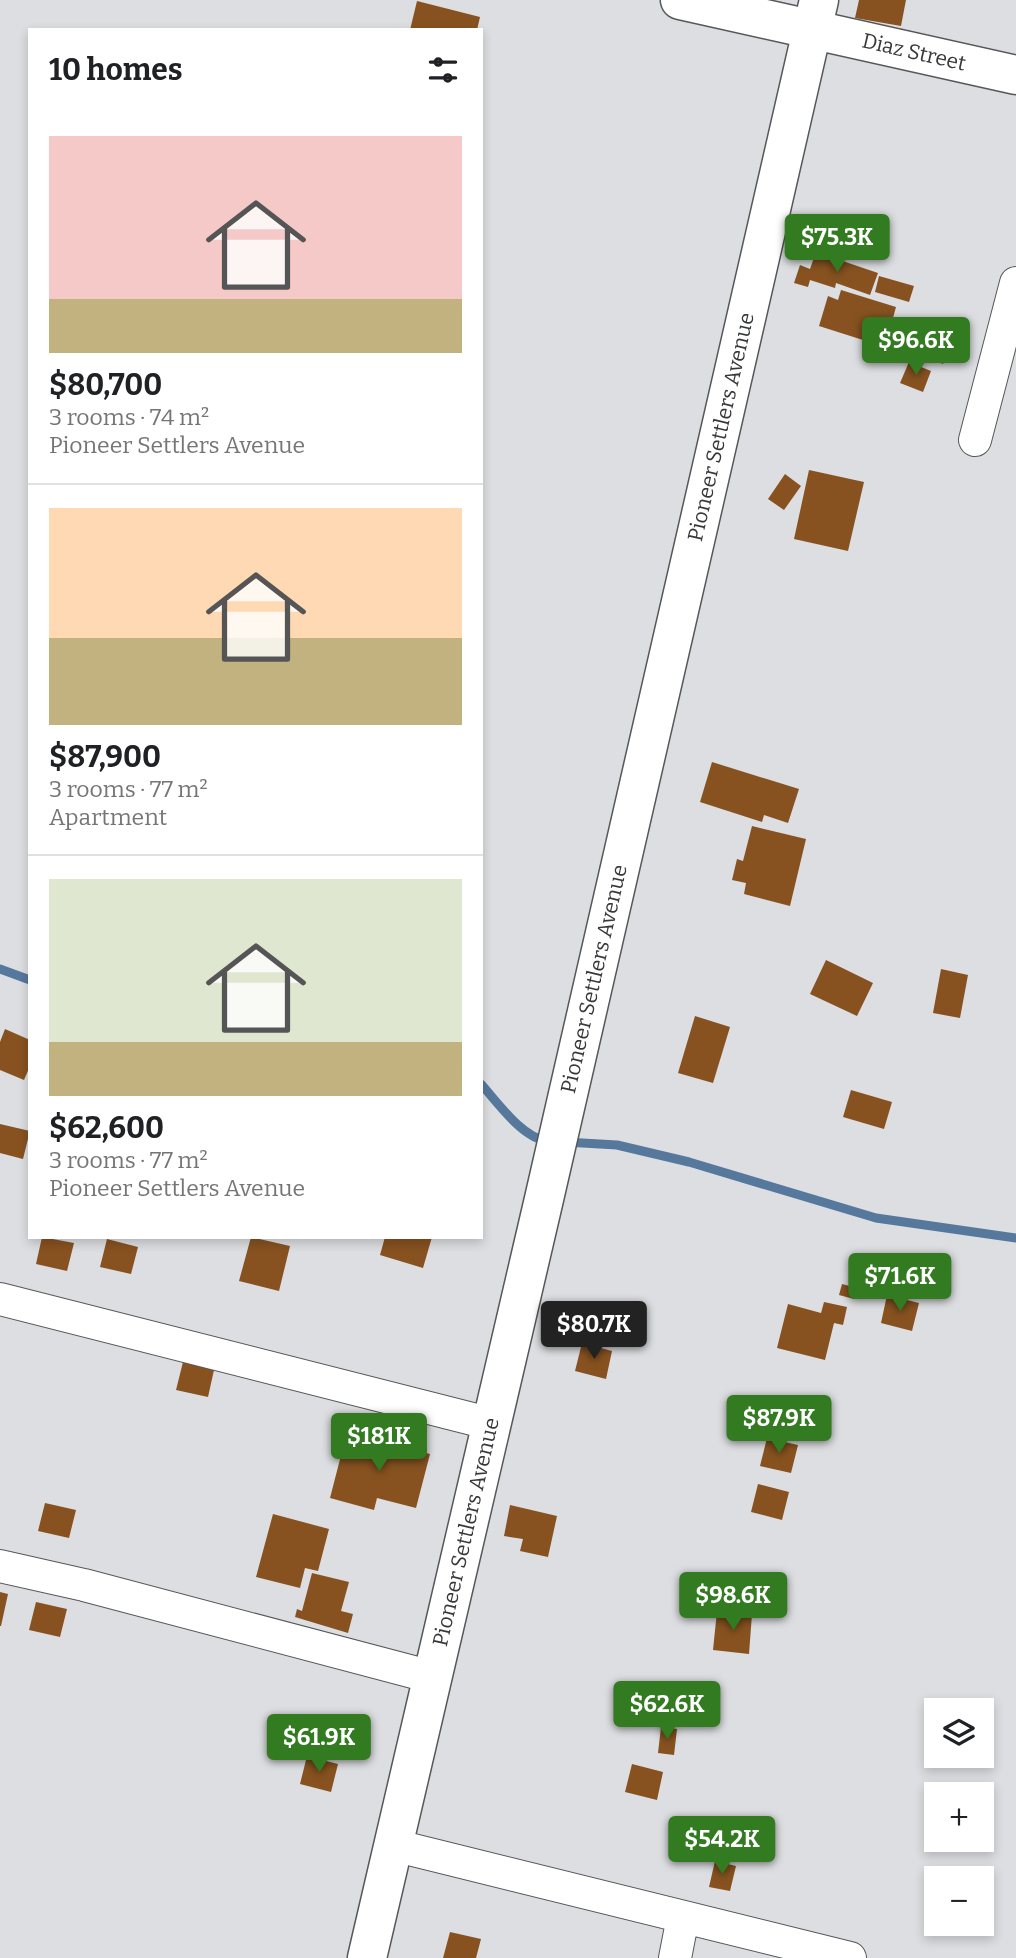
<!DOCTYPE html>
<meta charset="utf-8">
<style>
body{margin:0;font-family:Bitter,serif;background:#f2f2f2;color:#202124;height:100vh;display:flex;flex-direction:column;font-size:26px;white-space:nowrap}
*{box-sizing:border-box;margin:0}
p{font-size:23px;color:#757577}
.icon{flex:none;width:38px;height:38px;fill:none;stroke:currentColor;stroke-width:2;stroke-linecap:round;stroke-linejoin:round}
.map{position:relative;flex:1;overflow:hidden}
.sheet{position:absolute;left:28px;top:28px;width:455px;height:1211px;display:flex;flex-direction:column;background:#fff;border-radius:0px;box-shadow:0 4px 10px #0003}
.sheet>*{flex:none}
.buttons{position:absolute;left:924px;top:1698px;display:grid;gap:14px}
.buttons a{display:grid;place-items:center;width:70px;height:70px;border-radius:0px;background:#fff;box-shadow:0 4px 10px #0003;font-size:35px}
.price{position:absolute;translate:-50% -60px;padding:0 16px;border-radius:7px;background:#327b20;color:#fff;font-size:23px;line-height:46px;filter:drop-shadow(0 2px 4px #0008)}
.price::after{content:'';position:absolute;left:50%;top:42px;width:21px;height:16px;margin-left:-10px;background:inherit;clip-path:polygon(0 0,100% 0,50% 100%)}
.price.current{background:#222;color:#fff}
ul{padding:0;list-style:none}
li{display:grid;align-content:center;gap:14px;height:371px;padding:0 21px}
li+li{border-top:2px solid #e0e0e0}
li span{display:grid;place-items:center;height:217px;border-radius:0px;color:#555}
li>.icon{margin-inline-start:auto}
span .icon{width:126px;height:126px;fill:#fffc;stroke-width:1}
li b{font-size:30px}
h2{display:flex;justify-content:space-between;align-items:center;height:84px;padding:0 21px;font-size:30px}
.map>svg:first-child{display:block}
</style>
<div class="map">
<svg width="1016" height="1958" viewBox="0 0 1016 1958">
<rect width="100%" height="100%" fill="#dddee1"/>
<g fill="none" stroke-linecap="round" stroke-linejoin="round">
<!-- stream -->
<path stroke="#56789d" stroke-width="9" d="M0 969 30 980
M481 1084C497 1102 523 1139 548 1141
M565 1142 617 1145 689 1162 876 1218 1016 1238"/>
</g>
<!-- building -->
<path fill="#875220" d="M859 0H906L901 26 855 18Z
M417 1 480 17 477 30H410Z
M816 252 878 273 870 295 836 283 835 288 810 280 808 287 794 283 800 265 810 269Z
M879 276 914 286 909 302 875 292Z
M841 290 896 307 885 347 819 326 828 296 838 300Z
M922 334 951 346 943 364 915 352Z
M909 362 931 371 923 392 900 383Z
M809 470 864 482 848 551 794 539Z
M785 474 801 486 784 510 768 499Z
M712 762 799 789 788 823 764 815 762 822 700 802Z
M752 826 806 839 790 906 744 894 746 883 732 880 737 859 743 861Z
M826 960 873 983 857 1016 810 994Z
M941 969 968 975 960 1018 933 1013Z
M695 1016 730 1027 713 1083 678 1073Z
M5 1029 30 1040V1066L24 1080 0 1070V1042Z
M851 1090 892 1102 884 1129 843 1117Z
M0 1124 30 1131 23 1159 0 1153Z
M42 1237 74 1243 67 1271 36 1264Z
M251 1237 290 1246 279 1291 239 1281Z
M385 1237H432L423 1268 380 1255Z
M107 1239 138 1247 131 1274 100 1267Z
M842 1284 857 1288 854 1299 839 1295Z
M887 1295 919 1303 912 1331 881 1323Z
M824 1302 847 1307 843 1325 834 1323 825 1360 777 1348 788 1304 821 1313Z
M582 1343 612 1351 606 1379 575 1371Z
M183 1362 214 1370 208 1397 176 1390Z
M347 1432 430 1454 416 1508 377 1498 374 1510 330 1498Z
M767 1438 798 1445 791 1473 760 1466Z
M758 1484 789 1492 782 1520 751 1512Z
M45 1503 76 1510 69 1538 38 1531Z
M510 1505 557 1516 548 1557 520 1551 523 1539 504 1536Z
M273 1514 329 1529 318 1571 305 1568 300 1588 256 1577Z
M312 1573 349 1582 341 1611 353 1614 348 1633 295 1617 297 1609 302 1611Z
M0 1592 8 1594 1 1626H0Z
M36 1602 67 1609 60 1637 29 1630Z
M717 1611 752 1614 749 1654 713 1650Z
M661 1727 677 1729 674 1755 658 1753Z
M307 1756 338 1764 331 1792 300 1784Z
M632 1764 663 1772 657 1800 625 1792Z
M715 1861 736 1866 730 1891 709 1887Z
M450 1932 481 1939 476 1958H443Z"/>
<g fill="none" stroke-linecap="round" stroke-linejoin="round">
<!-- minor casing -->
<g stroke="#565759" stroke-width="34">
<path id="minor" d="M975 440 1016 283
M0 1299 492 1424
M0 1566 84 1585 432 1677
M393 1845 850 1958
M675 1958 683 1917"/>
</g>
<!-- tertiary casing -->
<g stroke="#565759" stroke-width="41">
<path id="tertiary" d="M367 1958 544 1199 819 0"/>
</g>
<!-- secondary casing -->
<g stroke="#565759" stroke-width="41">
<path id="secondary" d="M680 0 1016 75"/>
</g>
<!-- minor -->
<use href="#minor" stroke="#fff" stroke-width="32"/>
<!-- tertiary -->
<use href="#tertiary" stroke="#fff" stroke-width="38"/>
<!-- secondary -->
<use href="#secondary" stroke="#fff" stroke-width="38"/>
</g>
<g text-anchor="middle" stroke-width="7" stroke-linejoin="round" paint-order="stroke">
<!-- street labels -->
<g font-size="21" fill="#373839" stroke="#fff">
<text transform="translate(914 52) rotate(13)" y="7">Diaz Street</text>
<text transform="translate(721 427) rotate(-77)" y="7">Pioneer Settlers Avenue</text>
<text transform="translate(594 979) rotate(-77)" y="7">Pioneer Settlers Avenue</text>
<text transform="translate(466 1532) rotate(-77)" y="7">Pioneer Settlers Avenue</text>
</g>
</g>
</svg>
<div class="buttons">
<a><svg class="icon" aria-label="layers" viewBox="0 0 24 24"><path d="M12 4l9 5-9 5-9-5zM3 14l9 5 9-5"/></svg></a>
<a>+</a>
<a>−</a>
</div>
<b class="price" style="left:837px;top:274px">$75.3K</b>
<b class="price" style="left:916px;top:377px">$96.6K</b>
<b class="price" style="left:900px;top:1313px">$71.6K</b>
<b class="price current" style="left:594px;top:1361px">$80.7K</b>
<b class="price" style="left:779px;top:1455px">$87.9K</b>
<b class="price" style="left:379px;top:1473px">$181K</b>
<b class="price" style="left:733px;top:1632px">$98.6K</b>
<b class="price" style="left:667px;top:1741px">$62.6K</b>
<b class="price" style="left:319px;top:1774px">$61.9K</b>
<b class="price" style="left:722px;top:1876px">$54.2K</b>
<section class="sheet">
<h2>10 homes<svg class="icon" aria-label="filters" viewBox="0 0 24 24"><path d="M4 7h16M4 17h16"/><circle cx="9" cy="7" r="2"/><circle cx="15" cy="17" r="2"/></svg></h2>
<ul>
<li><span style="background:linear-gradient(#f6c9c9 75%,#c2b280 0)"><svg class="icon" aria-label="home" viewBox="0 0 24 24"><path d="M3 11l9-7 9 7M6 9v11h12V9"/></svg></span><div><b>$80,700</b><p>3 rooms · 74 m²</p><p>Pioneer Settlers Avenue</p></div></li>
<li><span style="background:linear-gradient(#ffd9b3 60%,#c2b280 0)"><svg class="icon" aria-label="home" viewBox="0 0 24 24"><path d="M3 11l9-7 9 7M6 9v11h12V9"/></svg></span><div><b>$87,900</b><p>3 rooms · 77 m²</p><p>Apartment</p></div></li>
<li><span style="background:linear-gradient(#dfe7d0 75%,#c2b280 0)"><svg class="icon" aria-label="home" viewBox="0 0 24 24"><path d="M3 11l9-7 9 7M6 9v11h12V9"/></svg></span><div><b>$62,600</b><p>3 rooms · 77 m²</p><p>Pioneer Settlers Avenue</p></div></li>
</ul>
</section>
</div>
